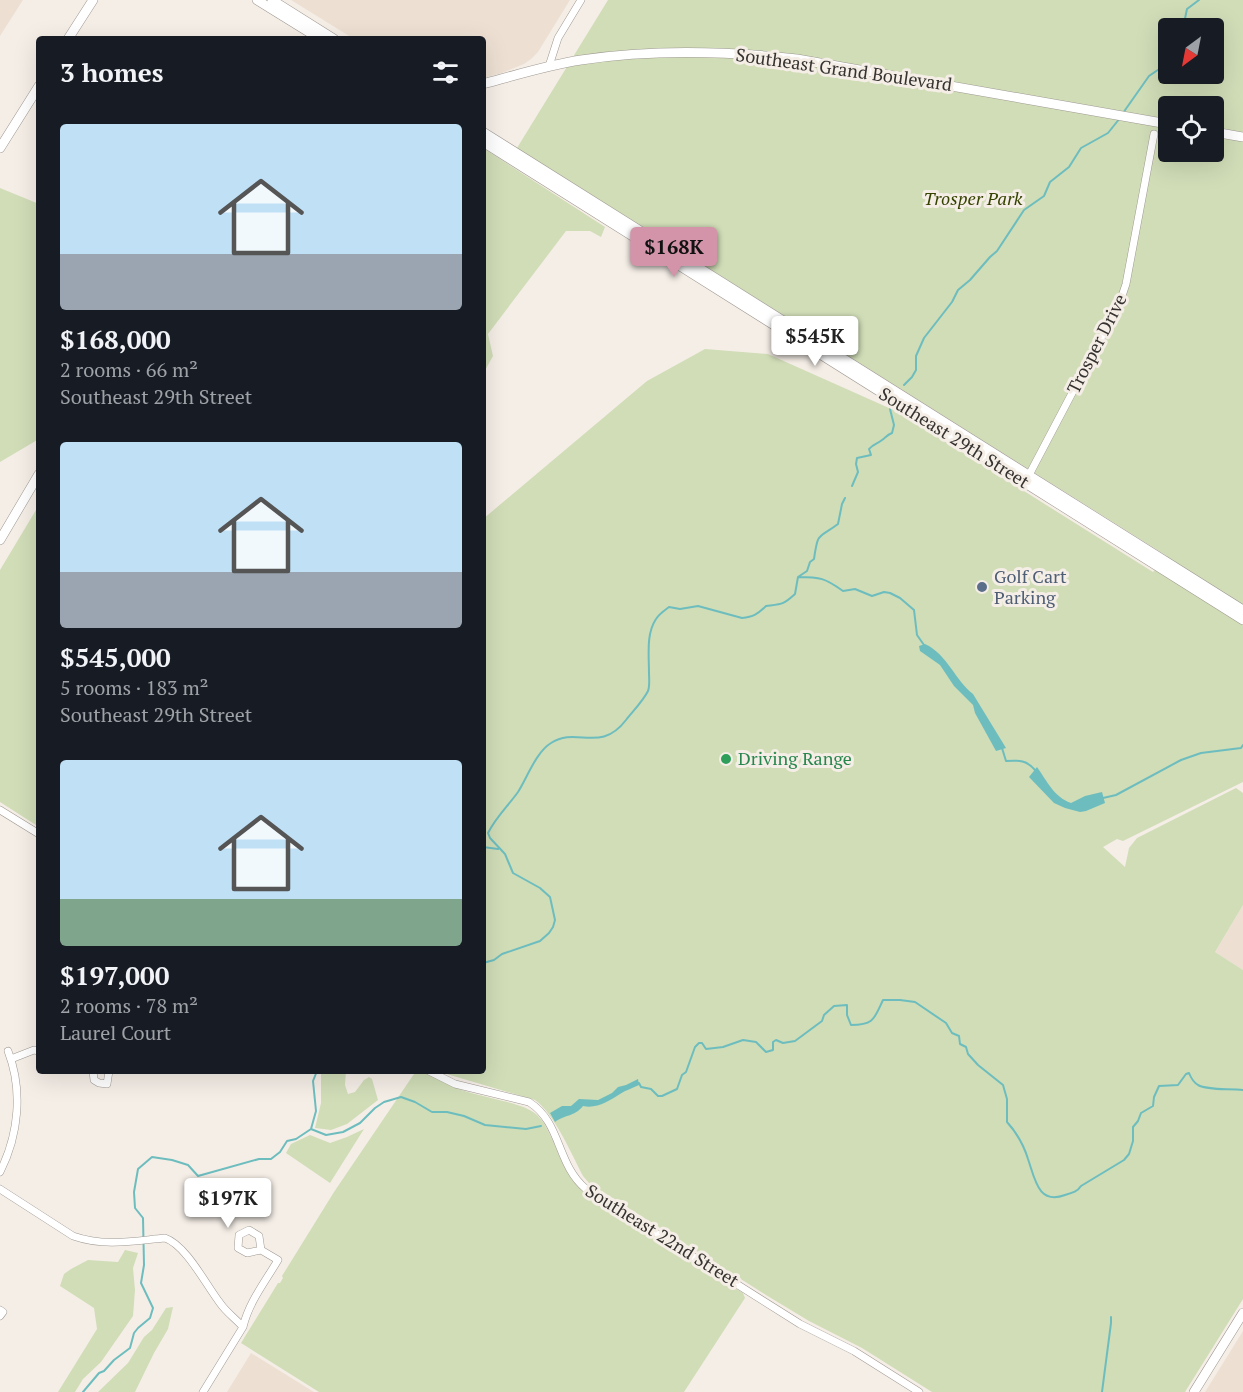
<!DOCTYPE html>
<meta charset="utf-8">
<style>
body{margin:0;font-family:"PT Serif",serif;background:#20242c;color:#f1f3f6;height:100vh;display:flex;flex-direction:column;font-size:22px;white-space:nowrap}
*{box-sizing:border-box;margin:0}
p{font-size:20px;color:#9ea1a6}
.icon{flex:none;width:33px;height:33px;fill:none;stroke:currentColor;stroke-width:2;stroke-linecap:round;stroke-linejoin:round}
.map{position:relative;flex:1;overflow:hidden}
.details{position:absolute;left:36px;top:36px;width:450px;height:1038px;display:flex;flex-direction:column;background:#171b24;border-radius:6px;box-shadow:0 6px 24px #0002}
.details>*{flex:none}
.needle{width:39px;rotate:212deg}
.fabs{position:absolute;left:1158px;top:18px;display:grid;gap:12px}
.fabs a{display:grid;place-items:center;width:66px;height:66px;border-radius:6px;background:#171b24;box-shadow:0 6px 24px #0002;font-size:30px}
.price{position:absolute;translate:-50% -51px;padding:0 14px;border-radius:6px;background:#fff;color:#222;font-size:20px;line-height:39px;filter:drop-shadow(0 2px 3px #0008)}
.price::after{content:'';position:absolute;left:50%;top:36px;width:18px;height:14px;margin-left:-9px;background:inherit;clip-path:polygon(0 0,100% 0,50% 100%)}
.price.on{background:#d393a9;color:#111}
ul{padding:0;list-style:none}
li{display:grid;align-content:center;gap:12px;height:318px;padding:0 24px}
li span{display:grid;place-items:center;height:186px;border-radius:6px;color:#555}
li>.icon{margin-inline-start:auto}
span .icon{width:108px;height:108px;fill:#fffc;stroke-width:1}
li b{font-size:26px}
h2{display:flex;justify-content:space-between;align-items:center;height:72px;padding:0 24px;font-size:26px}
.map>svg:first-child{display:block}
</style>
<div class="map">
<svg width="1243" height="1392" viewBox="0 0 1243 1392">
<rect width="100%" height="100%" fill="#f5eee7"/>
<!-- built -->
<path fill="#ede0d3" d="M0 0H23L0 36Z
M291 0H570L538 52 531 59 524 64 502 73 483 78V39H354Z
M1243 905V970L1215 952Z
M1243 1331V1392H1205Z
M251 1353 314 1392H227Z"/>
<!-- green -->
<path fill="#d0ddb7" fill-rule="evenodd" d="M608 0H1243V782L1123 841 1117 839 1103 847 1125 867 1129 848 1137 838 1236 788 1243 793V905L1215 952 1243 970V1299L1185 1392H932L862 1348 809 1321 766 1295 589 1183 583 1176C572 1155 554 1113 535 1100L450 1075 439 1071H483V519L647 381 705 349 768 354 898 412 1153 572 1167 556 517 148ZM1168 28H1214V74H1168ZM1168 106H1214V152H1168Z
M483 148 605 227 601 237 590 231H566L488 334 493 356 483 374Z
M0 188 39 204V260L37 264 39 272V439L0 462Z
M39 505V827L0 802V570Z
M321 1071H346L345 1085 348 1094 355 1092 364 1080 369 1077 372 1079 378 1100 347 1124 331 1130 315 1128 321 1103Z
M416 1071H427C448 1090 477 1094 503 1101 515 1104 528 1107 537 1115 544 1121 548 1131 552 1139 563 1163 567 1179 589 1196L743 1293 745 1298 684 1392H319L241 1343 278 1283H280L283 1278 282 1276 334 1192Z
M364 1129 330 1183 286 1153 291 1144 310 1135 330 1143 347 1137Z
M125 1250 138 1253 133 1268 135 1290 133 1316 101 1362 83 1379 75 1392H58L97 1329 94 1308 60 1286 64 1274 71 1269 88 1260 118 1262Z
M173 1307 168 1329 154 1353 135 1392H98L128 1363 144 1337 152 1330 166 1308Z"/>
<!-- water -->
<path fill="#6dbdbf" d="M925 644C947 654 955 680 973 694L1006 748 996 751 975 713 973 705 954 686 940 665 920 651 919 646Z
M1037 767C1047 781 1054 797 1071 803L1085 796 1102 792 1105 803 1086 811 1080 812 1065 808 1054 803 1029 777Z
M638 1079 639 1085C633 1088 626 1090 620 1094 609 1101 597 1109 583 1106 574 1117 566 1114 555 1122L550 1113 562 1106H571L579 1099 598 1100 612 1093 618 1087 626 1085Z"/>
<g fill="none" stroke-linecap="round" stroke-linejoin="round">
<!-- stream -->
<path stroke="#6dbdbf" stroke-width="2" d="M1183 28 1187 9 1199 0
M1123 113 1149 76 1168 63
M904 385 912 377 916 370V356L924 338 952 302 958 290 970 280 990 257 997 251 1024 210 1044 196 1050 182 1069 167 1081 148 1108 133 1120 118
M852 486 858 472 856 464 857 458 871 455 869 449C873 444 877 444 882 440 886 437 887 435 892 433L894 425 890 409
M798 577C820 577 825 578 843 591L855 589 872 596 884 592 890 593 900 598 914 610 917 635 924 645
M798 577 807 571 810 562 814 559C818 531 818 539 838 524L842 504 845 498
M1002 748 1006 761C1019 760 1027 760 1036 771
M1103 798 1116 795 1181 760 1201 753 1241 748 1243 745
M483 847 498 849
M483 963 494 960 502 954 540 941 549 933 553 927 555 920 550 897 540 888 513 873 505 854 490 838 488 833C496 817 508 806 518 792 527 778 536 752 551 743 577 726 600 754 626 720 633 711 643 701 648 691 650 686 649 678 649 673 649 655 646 634 656 619 659 614 665 610 669 607L680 609 698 606 742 618C753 617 758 614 766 606 782 604 783 605 795 594L798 577
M635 1083H639L641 1087 651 1089 658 1096H662L677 1089 682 1075 686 1072 695 1047 699 1043H702L706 1049 723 1047 743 1040 756 1042 766 1052 773 1050V1042L776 1040 783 1043 795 1041 822 1021 824 1015 834 1006 847 1005V1015L851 1025C874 1025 874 1019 883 1000H900L915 1002 946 1023 952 1033 959 1036 960 1044 966 1047 968 1054 978 1065 1003 1085 1007 1099V1122C1016 1132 1024 1146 1028 1159 1035 1179 1038 1205 1065 1195 1072 1193 1077 1192 1081 1186L1124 1160 1129 1154 1133 1141V1127L1138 1121 1141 1113 1153 1106 1154 1097 1159 1086 1178 1085 1186 1074 1189 1073C1191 1078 1193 1082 1198 1085 1209 1091 1230 1088 1243 1090
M311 1129 326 1135 343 1132 360 1123 375 1108 384 1102 401 1097 415 1102 432 1112H447L464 1116 485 1125 526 1129 541 1126
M83 1392 99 1373 104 1371 114 1360 130 1348 134 1333 138 1328 150 1318 153 1308 141 1283 144 1265 143 1218 135 1208 134 1192 138 1169 152 1157 172 1160 188 1165 198 1176 259 1159H271L280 1152 287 1141 296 1139 311 1129 316 1111 313 1081 317 1071
M1102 1392 1111 1323V1317"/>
<!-- street casing -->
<g stroke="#9f9992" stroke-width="8">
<path id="street" d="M549 66 558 38 581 0
M1029 475 1120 302 1126 284 1154 134
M0 810 39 834
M11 1059 34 1050 39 1051
M93 1071 94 1080 99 1083 107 1084 109 1071
M429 1071 455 1084 529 1102C562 1123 556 1164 586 1189L800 1324 854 1351 919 1392
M0 1172C19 1134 23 1090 8 1051
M0 1189 73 1236C105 1247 133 1241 165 1238 186 1245 206 1285 220 1303 226 1312 236 1319 243 1327
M0 1310 3 1312 0 1316
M203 1392 243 1327C249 1302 265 1282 278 1260L261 1250 259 1236 249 1230 239 1235 238 1248 247 1253 261 1250"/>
</g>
<!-- secondary casing -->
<g stroke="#9f9992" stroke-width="10">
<path id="secondary" d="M257 0 320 39
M272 0 334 39
M68 39 93 0
M483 84C516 75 548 65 581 60 653 49 725 51 797 59L1168 124
M483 132 1243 610
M1214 132 1243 137
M483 142 1243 620
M0 148 39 86
M0 540 39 474
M1194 1392 1243 1313"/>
</g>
<!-- street -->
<use href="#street" stroke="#fff" stroke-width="7"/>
<!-- secondary -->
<use href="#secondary" stroke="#fff" stroke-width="9"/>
</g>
<!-- markers -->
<circle fill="#5c6f8a" stroke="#f5eee7" stroke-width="2" cx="982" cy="587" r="6"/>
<circle fill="#2e9e5b" stroke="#f5eee7" stroke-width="2" cx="726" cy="759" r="6"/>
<g text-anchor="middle" stroke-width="6" stroke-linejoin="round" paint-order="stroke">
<!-- street labels -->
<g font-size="18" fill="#35322f" stroke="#f5eee7">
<text transform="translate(844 70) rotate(8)" y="6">Southeast Grand Boulevard</text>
<text transform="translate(1097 344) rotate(-63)" y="6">Trosper Drive</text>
<text transform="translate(954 438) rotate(32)" y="6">Southeast 29th Street</text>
<text transform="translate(662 1236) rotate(32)" y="6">Southeast 22nd Street</text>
</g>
<!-- park labels -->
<g font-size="18" font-style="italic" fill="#354300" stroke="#f5eee7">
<text x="973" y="205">Trosper Park</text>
</g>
<!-- service labels -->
<g font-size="18" fill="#4e5e75" stroke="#f5eee7" text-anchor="start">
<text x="994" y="583">Golf Cart<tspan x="994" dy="21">Parking</tspan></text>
</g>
<!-- leisure labels -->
<g font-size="18" fill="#27864d" stroke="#f5eee7" text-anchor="start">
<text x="738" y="765">Driving Range</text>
</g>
</g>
</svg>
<div class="fabs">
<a><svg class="needle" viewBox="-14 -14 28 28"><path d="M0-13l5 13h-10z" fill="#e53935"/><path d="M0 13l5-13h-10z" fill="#9ea1a6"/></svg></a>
<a><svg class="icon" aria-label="locate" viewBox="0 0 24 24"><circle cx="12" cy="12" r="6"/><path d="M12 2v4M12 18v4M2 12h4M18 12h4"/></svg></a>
</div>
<b class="price on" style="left:674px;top:278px">$168K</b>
<b class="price" style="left:815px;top:367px">$545K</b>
<b class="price" style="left:228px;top:1229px">$197K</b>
<section class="details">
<h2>3 homes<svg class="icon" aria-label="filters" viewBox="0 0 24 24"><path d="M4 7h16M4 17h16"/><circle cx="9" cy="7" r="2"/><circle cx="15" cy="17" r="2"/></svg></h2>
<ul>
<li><span style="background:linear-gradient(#bfe0f5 70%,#9aa5b1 0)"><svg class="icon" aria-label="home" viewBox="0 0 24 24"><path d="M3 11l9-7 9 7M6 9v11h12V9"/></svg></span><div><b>$168,000</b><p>2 rooms · 66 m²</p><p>Southeast 29th Street</p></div></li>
<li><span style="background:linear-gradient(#bfe0f5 70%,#9aa5b1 0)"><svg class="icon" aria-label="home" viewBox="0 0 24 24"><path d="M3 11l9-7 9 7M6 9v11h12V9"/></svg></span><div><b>$545,000</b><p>5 rooms · 183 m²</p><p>Southeast 29th Street</p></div></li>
<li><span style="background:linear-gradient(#bfe0f5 75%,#7fa58c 0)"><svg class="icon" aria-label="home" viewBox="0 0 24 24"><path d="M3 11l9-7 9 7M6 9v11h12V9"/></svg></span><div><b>$197,000</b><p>2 rooms · 78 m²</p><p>Laurel Court</p></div></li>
</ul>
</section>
</div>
